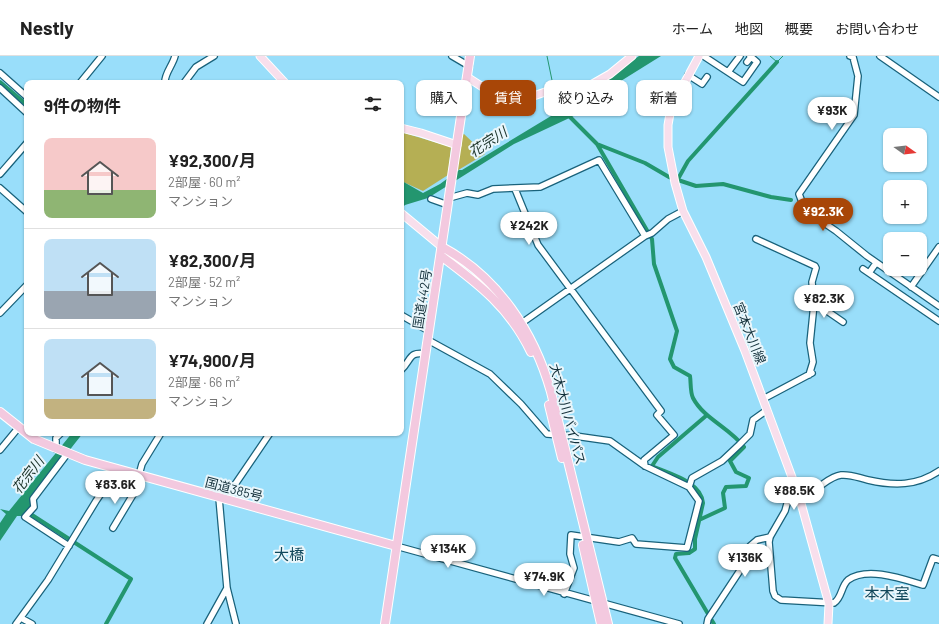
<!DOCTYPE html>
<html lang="ja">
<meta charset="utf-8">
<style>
body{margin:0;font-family:Barlow,"Noto Sans JP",sans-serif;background:#f6f6f6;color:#222;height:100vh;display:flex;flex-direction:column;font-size:15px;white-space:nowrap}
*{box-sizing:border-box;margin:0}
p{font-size:13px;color:#767676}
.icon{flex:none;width:22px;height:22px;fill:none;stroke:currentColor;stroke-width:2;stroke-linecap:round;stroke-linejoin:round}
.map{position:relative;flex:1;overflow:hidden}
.sheet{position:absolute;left:24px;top:24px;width:380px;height:356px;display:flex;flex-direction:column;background:#fff;border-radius:8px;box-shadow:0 1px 3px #0004}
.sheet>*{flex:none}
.banner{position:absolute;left:416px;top:24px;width:380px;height:36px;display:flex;gap:8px}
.needle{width:26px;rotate:104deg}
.fabs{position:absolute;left:883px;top:72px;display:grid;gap:8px}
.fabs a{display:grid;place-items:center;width:44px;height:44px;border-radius:8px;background:#fff;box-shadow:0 1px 3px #0004;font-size:20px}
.price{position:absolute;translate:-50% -34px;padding:0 9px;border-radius:14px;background:#fff;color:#222;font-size:13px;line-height:26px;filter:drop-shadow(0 1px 2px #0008)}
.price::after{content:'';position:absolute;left:50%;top:24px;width:12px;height:9px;margin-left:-6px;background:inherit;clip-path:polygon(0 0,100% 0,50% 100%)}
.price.current{background:#a84607;color:#fff}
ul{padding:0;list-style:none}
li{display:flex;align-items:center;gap:12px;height:100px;padding:0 20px}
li+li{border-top:1px solid #e0e0e0}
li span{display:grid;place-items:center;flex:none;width:112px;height:80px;border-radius:8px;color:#555}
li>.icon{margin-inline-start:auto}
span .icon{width:48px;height:48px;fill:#fffc;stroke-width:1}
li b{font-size:17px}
h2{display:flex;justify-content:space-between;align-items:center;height:48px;padding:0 20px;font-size:17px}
.pill{padding:0 14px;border-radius:8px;background:#fff;box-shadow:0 1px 3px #0004;font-size:14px;line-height:36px}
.pill.current{background:#a84607;color:#fff}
header{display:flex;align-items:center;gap:24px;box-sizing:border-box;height:56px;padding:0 20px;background:#fff;border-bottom:1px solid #e0e0e0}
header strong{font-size:19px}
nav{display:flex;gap:22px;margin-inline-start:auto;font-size:14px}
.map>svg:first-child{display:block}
</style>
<header>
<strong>Nestly</strong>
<nav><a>ホーム</a><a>地図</a><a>概要</a><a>お問い合わせ</a></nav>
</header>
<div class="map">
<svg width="939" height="568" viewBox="0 0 939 568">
<rect width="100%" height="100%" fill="#99defa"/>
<!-- green -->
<path fill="#b5af54" d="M401 76 451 91 448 119 423 135 401 125Z
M464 78 485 98 455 116 458 82Z"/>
<!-- water -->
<path fill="#23966f" d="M639 0H661L584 48 580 57 514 88 428 142 405 149 401 153 402 125 423 137 440 128 459 114H462L551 60Z
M72 377H83L32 442 33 450 23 460H17L0 485V467L6 458 0 453 9 455Z"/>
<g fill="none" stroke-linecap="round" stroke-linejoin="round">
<!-- stream -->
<path stroke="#23966f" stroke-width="1" d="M547 0 553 29
M770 0 777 6 783 0
M556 57V41"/>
<!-- canal -->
<path stroke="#23966f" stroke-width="4" d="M0 26 27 49
M567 58 597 88 645 107 669 121 696 130 723 128 771 141 791 144
M597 88 652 183 654 208 677 275 670 303 674 311 690 320C691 326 690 336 693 342 704 363 730 372 744 391L730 405 736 416 749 422 746 430 726 431 723 437 725 452 699 464
M678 123 688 105 777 6
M707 359 658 401 652 410C669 418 701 425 703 447L695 483V493L689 497 676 498 675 502 714 568
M32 459 131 523 106 568"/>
<!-- minor casing -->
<g stroke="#19627b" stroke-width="8">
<path id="minor" d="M452 0 469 10
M850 0 853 1 858 20 854 59 799 138 805 154 836 175 867 200 939 250
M880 0 939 41
M705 1 743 26 757 6 750 0
M747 6 751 1
M728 16 740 0
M0 17 27 41
M688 19 702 28 707 21
M80 27 102 0
M165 27C164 18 173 9 175 0
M184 27 196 11 214 0
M0 32 27 57
M0 118 27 87
M0 132 27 156
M515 133 538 189 661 355 657 359 674 379 644 404 645 410
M449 142 467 137 478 139 493 133 540 131 599 104 645 180
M431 143 448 149
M756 183 815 210 816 212 812 226 814 248 810 287 813 306 809 319
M863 213 939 265
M869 217 876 207
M911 231 939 191
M814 246 843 266
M0 257 27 229
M401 259 429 275
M519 269 645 180 652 177 668 163 683 155
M428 284 490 318 521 348 547 378 575 380 610 385 645 410 689 431 699 445 687 492 636 488 632 482 619 486 571 479 570 498 574 512 564 538
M401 314C412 304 408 295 426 298
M763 343 812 317
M56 393V382L61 377
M0 394 19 371
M67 398 33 443 34 451 25 461 69 490
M939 415C917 430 894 430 868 424 859 422 851 418 841 419 832 420 825 427 817 432 807 437 798 440 788 444L785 455 770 481 769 486 773 535 775 540 781 544 834 547C842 542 841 530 848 524 867 510 903 523 923 529L933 502 939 504
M689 431 692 422 722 405 739 389 750 378 753 364 767 354
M219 442 227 532 236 568
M223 443 236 427 270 377
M113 472 134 437 142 408 161 377
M396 490 679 568
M21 562 32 568
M16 568 48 524 96 445 117 414
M207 568 227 532
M707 568 708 563 739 516 750 490 757 484 770 481"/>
</g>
<!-- major casing -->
<g stroke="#fff" stroke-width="9">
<path id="major" d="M260 0 285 27
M699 0 671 52 668 69V91L675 127 683 155 706 201 745 295 799 440 829 548 828 568
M467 21 498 41 528 42 565 29 582 34 610 18 632 0
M401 72 421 77 457 89
M401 157 442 191"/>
</g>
<!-- highway casing -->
<g stroke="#fff" stroke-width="10">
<path id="highway" d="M442 191C498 221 534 276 551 336L608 568
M441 200C479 228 510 252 531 296
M549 349 562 402
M0 356 34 383 85 404 396 490
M583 489 601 568
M385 568 470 0"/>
</g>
<!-- minor -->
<use href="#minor" stroke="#fff" stroke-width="5.5"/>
<!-- major -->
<use href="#major" stroke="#f8dfec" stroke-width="7"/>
<!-- highway -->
<use href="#highway" stroke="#f3c9df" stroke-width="8"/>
</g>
<g text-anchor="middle" stroke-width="4" stroke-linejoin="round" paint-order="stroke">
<!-- street labels -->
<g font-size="13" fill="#13303a" stroke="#e9f6fb">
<text transform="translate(422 243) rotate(-81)" y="5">国道442号</text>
<text transform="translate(750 277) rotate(68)" y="5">宮本大川線</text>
<text transform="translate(568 358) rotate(75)" y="5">大木大川バイパス</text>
<text transform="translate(234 433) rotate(15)" y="5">国道385号</text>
</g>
<!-- water labels -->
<g font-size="14" font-style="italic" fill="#1a3228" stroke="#e9f6fb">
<text transform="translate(488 86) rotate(-33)" y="5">花宗川</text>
<text transform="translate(28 419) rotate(-53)" y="5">花宗川</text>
</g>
<!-- quarter labels -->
<g font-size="15" fill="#11485b" stroke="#e9f6fb">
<text x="289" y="504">大橋</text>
<text x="887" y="543">本木室</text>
</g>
</g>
</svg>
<div class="fabs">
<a><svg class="needle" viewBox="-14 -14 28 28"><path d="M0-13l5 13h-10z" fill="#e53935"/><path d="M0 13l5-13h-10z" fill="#767676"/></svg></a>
<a>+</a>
<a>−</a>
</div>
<b class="price" style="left:832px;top:75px">¥93K</b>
<b class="price current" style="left:823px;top:176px">¥92.3K</b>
<b class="price" style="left:529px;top:190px">¥242K</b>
<b class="price" style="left:824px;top:263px">¥82.3K</b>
<b class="price" style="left:115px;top:449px">¥83.6K</b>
<b class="price" style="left:794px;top:455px">¥88.5K</b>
<b class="price" style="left:448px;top:513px">¥134K</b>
<b class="price" style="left:745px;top:522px">¥136K</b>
<b class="price" style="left:544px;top:541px">¥74.9K</b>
<div class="banner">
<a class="pill">購入</a>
<a class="pill current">賃貸</a>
<a class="pill">絞り込み</a>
<a class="pill">新着</a>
</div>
<section class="sheet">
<h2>9件の物件<svg class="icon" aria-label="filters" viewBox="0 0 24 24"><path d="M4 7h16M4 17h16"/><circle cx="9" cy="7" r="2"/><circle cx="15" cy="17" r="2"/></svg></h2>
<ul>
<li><span style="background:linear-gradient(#f6c9c9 65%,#8fb573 0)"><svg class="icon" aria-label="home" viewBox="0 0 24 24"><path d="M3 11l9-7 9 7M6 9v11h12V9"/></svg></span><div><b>¥92,300/月</b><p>2部屋 · 60 m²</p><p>マンション</p></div></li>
<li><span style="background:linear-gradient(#bfe0f5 65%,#9aa5b1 0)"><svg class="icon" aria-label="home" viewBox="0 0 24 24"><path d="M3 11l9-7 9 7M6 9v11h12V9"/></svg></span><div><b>¥82,300/月</b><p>2部屋 · 52 m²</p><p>マンション</p></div></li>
<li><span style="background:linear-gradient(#bfe0f5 75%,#c2b280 0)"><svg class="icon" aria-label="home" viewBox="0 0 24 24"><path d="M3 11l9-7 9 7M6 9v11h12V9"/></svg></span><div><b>¥74,900/月</b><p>2部屋 · 66 m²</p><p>マンション</p></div></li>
</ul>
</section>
</div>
